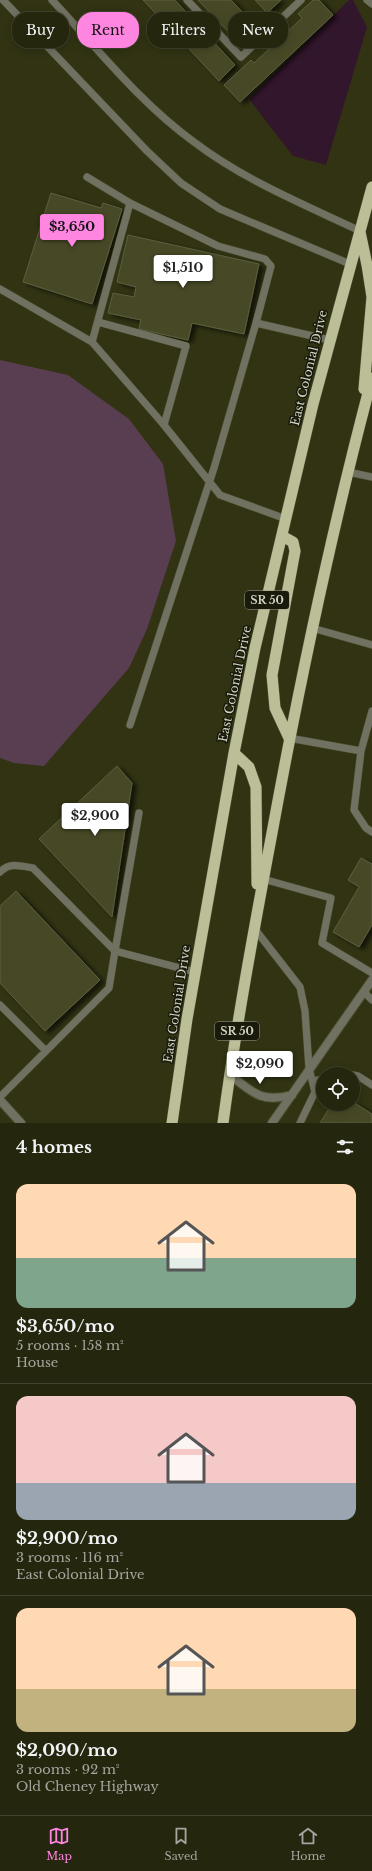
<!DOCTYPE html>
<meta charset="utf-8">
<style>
body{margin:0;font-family:"Libre Baskerville",serif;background:#2d2e17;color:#f1f3f6;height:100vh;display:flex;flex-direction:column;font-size:15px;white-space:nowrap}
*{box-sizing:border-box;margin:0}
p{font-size:13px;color:#a3a59e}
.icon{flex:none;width:22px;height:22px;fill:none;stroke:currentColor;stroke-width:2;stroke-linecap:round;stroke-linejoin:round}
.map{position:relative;height:1123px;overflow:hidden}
.drawer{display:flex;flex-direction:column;background:#25260e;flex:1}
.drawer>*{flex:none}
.hud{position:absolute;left:12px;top:12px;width:348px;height:36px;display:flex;gap:8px}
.buttons{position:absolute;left:316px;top:1067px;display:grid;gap:8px}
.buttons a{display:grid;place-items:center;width:44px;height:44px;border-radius:50%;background:#25260e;box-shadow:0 2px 10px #0003,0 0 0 1px #42432e;font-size:20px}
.price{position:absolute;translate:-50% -34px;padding:0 9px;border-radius:4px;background:#fff;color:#222;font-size:13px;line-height:26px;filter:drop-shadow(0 1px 2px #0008)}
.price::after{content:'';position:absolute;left:50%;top:24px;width:12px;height:9px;margin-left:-6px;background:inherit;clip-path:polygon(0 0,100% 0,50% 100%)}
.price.selected{background:#fe85e0;color:#111}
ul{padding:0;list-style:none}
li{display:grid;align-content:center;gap:8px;height:212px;padding:0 16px}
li+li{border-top:1px solid #42432e}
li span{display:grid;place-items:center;height:124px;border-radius:12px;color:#555}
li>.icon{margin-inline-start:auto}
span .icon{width:72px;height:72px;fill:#fffc;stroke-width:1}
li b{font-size:17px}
h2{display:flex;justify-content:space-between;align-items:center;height:48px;padding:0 16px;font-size:17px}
.tag{padding:0 14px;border-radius:16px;background:#25260e;box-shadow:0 2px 10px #0003,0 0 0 1px #42432e;font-size:14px;line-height:36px}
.tag.selected{background:#fe85e0;color:#111}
.menu{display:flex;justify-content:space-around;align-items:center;height:56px;border-top:1px solid #42432e;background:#25260e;font-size:11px;color:#a3a59e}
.menu a{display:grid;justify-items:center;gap:2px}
.menu .selected{color:#fe85e0}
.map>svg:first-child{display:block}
</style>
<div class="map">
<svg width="372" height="1123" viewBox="0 0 372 1123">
<defs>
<filter id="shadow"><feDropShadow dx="4.5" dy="2.5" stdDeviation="2" flood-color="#0009"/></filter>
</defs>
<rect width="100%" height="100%" fill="#313313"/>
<!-- green -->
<path fill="#583e50" d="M0 360 68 375 129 419 163 464 176 541 147 629 129 668 44 766 14 763 0 758Z"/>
<!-- water -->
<path fill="#32162b" d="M349 0H353L367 27 326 165 293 156 249 99Z"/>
<!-- building -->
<path fill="#464828" stroke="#5d5f3e" filter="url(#shadow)" d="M143 0H175L235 65 219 81Z
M198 0H231L253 23 235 39Z
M255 0H281L267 13Z
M313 0H319L333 15 240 102 224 85 251 60 254 63 302 18 298 14Z
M51 193 101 208 103 203 122 209 92 304 23 282Z
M128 235 259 264 244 334 192 323 188 340 139 329 141 320 108 313 113 293 134 297 136 287 117 282Z
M117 766 132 783 112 917 39 839Z
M361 858 372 864V925L359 947 333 932 359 887 348 880Z
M16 891 100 980 45 1031 0 983V906Z
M353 1102 372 1114V1123H320L332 1104H353Z"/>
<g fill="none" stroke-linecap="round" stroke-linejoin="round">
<!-- service casing -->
<g stroke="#4e5032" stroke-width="8">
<path id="service" d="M3 0 147 151 181 183 220 209 350 264
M52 0C97 48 140 103 194 142 244 180 303 204 360 231
M187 0 241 57 301 0
M367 0 372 4
M87 177 130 203 92 342
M130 203 218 246 265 259 271 266 256 323
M0 289 92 342 164 425 220 495 286 519
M98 322 186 346 164 425
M348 472 372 477
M312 628 372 645
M130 725 214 468 256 323 330 340
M289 738 361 751 354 810 366 828 372 832
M361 751 372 711
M0 872C10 862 21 866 33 868L115 951 139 813
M263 879 331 898 322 943 372 973
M254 928 300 987 305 1011 309 1068 315 1092 300 1123
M364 992 372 1000
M0 1005 46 1051
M340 1074H347
M353 1075 358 1076 372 1085
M314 1081 323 1079
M0 1097 109 988 115 951 195 972"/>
</g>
<!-- minor casing -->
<g stroke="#4e5032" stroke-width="10">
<path id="minor" d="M0 1100 21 1123"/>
</g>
<!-- tertiary casing -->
<g stroke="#4e5032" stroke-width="10">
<path id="tertiary" d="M229 1074C253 1093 261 1103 292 1095
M272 1123 372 980"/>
</g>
<!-- trunk casing -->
<g stroke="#4e5032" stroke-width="12">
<path id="trunk" d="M360 232 367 265 372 297 364 389
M282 536 293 542 295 551 272 675 275 708 289 738
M234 753 249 767 256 787 257 884
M172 1123 187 1019 234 753 255 648 313 404 372 187
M223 1123C236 1026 254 929 272 833 300 680 332 528 372 378"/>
</g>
<!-- service -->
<use href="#service" stroke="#707161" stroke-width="7"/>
<!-- minor -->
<use href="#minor" stroke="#707161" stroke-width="8"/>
<!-- tertiary -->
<use href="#tertiary" stroke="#707161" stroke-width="8"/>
<!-- trunk -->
<use href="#trunk" stroke="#bcbe98" stroke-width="11"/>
</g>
<g text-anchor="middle" stroke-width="3" stroke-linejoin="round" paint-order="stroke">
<!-- shield labels -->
<g fill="#191a0c" stroke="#9a9c8b" stroke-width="1">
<rect x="245" y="591" width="44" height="18" rx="3"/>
<rect x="215" y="1022" width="44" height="18" rx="3"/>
</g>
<g font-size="11" font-weight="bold" fill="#d2d4c2">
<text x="267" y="604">SR 50</text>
<text x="237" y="1035">SR 50</text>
</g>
<!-- street labels -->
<g font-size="12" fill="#d2d4c2" stroke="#191a0c">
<text transform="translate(309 368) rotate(-76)" y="4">East Colonial Drive</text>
<text transform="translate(235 684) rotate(-78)" y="4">East Colonial Drive</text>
<text transform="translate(177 1004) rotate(-81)" y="4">East Colonial Drive</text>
</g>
</g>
</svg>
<div class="buttons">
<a><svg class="icon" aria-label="locate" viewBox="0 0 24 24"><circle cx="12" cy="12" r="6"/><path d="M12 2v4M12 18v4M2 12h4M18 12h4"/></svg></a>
</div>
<b class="price selected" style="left:72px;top:248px">$3,650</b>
<b class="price" style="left:183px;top:289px">$1,510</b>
<b class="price" style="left:95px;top:837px">$2,900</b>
<b class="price" style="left:260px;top:1085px">$2,090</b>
<div class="hud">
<a class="tag">Buy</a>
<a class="tag selected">Rent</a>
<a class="tag">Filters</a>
<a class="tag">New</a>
</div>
</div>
<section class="drawer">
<h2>4 homes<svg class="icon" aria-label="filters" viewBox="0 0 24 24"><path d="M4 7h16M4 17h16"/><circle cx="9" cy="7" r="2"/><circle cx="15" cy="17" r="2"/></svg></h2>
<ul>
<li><span style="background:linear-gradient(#ffd9b3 60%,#7fa58c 0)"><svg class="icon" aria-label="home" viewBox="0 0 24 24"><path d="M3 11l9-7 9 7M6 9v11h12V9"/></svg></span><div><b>$3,650/mo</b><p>5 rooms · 158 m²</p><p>House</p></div></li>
<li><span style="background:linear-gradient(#f6c9c9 70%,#9aa5b1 0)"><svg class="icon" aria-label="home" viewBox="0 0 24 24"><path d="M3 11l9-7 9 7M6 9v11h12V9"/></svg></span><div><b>$2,900/mo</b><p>3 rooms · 116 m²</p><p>East Colonial Drive</p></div></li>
<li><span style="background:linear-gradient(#ffd9b3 65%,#c2b280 0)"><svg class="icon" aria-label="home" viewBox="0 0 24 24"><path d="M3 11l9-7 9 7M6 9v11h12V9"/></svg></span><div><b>$2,090/mo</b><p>3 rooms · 92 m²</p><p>Old Cheney Highway</p></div></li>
</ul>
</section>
<nav class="menu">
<a class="selected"><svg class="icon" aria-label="map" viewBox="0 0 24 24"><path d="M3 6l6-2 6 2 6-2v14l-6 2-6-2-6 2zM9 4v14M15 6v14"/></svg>Map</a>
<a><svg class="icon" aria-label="saved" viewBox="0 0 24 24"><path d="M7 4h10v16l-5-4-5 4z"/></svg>Saved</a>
<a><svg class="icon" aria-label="home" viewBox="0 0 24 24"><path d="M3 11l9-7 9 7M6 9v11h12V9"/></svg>Home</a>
</nav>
